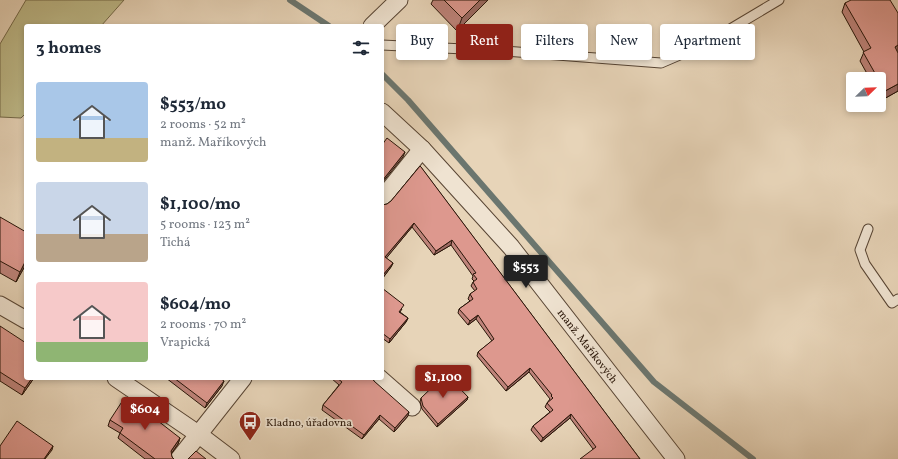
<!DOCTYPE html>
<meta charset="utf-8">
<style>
body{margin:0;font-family:Vollkorn,serif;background:#f2f2f3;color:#1f2937;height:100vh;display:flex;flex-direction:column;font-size:15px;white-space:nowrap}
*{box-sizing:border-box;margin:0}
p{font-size:13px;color:#747a83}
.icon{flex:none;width:22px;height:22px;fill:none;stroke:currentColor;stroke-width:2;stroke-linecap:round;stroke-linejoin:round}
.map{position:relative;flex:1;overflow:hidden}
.panel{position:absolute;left:24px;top:24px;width:360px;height:356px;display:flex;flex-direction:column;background:#fff;border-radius:4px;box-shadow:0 2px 6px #0003}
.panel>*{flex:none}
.banner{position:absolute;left:396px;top:24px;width:380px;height:36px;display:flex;gap:8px}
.needle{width:26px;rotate:67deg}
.controls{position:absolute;left:846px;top:72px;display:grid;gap:8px}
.controls a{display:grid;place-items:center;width:40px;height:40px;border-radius:4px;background:#fff;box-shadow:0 2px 6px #0003;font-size:20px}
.price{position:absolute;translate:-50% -34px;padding:0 9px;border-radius:4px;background:#8f2418;color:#fff;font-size:13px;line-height:26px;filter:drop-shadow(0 1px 2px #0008)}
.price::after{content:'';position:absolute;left:50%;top:24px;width:12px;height:9px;margin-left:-6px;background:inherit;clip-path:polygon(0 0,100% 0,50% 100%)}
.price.on{background:#222;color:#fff}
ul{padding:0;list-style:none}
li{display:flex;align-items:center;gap:12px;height:100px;padding:0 12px}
li span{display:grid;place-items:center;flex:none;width:112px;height:80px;border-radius:4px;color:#555}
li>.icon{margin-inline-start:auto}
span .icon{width:48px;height:48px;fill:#fffc;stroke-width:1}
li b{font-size:17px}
h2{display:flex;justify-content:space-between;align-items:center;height:48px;padding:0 12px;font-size:17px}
.tag{padding:0 14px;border-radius:4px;background:#fff;box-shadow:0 2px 6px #0003;font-size:14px;line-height:36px}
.tag.on{background:#8f2418;color:#fff}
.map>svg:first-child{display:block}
</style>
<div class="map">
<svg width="898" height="459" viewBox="0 0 898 459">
<rect width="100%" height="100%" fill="#e7d4b8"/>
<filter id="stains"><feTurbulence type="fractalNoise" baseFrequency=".005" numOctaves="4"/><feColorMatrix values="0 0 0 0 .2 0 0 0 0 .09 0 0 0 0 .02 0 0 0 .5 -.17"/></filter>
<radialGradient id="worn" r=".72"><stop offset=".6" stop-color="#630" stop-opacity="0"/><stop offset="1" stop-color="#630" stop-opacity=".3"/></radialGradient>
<!-- green -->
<path fill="#beba89" stroke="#736848" d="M26 0H124L101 26H26V113L21 118 0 117V44Z"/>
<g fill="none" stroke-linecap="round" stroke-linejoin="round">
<!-- stream -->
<path stroke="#6b766f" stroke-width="6" d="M290 0 329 26
M382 74 408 100 654 382 753 459"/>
<!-- lane casing -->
<g stroke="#584534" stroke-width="11">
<path id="lane" d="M382 45 505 51 661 63 705 44 779 0
M868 229 860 250 865 264 892 303 898 299"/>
</g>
<!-- street casing -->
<g stroke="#584534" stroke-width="19">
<g id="street">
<path d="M372 26 399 0"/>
<path id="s1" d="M382 112 422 149 511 247 676 459"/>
<path d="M382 199 422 149"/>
<path d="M0 305 26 320"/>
<path d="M116 378 198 434 231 459"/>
<path d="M379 378 412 407"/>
<path d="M179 459 243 378"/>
</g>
</g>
<!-- lane -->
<use href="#lane" stroke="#efe3d1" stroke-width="9"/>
<!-- street -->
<use href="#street" stroke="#efe3d1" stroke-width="17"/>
</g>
<!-- wall -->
<path fill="#be837a" stroke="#281508" d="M433 0H488L457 31 431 4Z
M845 3 898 13V91L882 100 879 95V79H870L860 61 864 52 842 12Z
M420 166 640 459 593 449 570 418 541 442 531 430 533 426 550 412 545 407 547 403 550 399 529 372 506 391 477 356 478 352 492 341 476 319 468 325 458 313 459 309 470 301 468 299 470 294 475 291 471 286 473 282 474 281 472 279 473 276 451 245 434 255 412 227 386 258 393 263 391 267 382 279V205L387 204 391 201Z
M0 217 26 264 16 282 0 273Z
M382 288 402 309 400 312 408 318 406 322 389 343 382 338Z
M0 326 34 378 22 395 0 381Z
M166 378H220L222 386 205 408Z
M331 378H372L374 381 408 416 394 432 379 419 362 439 322 410 323 405 339 385Z
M468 397 467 400 437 427 422 409 420 402 421 398Z
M110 420 180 438 178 444 171 454 172 457 174 459H145L118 438 120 433 108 426Z"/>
<!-- shaded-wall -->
<path fill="#9b6a63" stroke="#281508" d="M480 0H488L457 31 462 18Z
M898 45V52L891 57 895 47Z
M898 84V91L882 100 885 91Z
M405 152 403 157 382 183V181Z
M414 223 412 227 384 261 385 257Z
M452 240 451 245 434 255 436 251Z
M26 260V264L16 282 20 272Z
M393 263 391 267 382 279V276Z
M478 315 476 319 468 325 470 321Z
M408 318 406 322 389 343 390 339Z
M530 368 529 372 506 391 508 387Z
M32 378H34L22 395 25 388Z
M224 381 222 386 205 408 207 403Z
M468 397 467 400 437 427 438 424Z
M409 412 408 416 394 432 395 428Z
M571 414 570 418 541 442 543 438Z
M380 415 379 419 362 439 364 435Z
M180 438 178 444 169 457 171 451Z
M53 446 52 450 45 459H44Z"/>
<!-- building -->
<path fill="#dd988e" stroke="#281508" d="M444 0H480L462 18Z
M851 0H890L898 13V45L895 47 898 53V84L885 91 863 52 871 48 845 3Z
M387 138 405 152 382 181V145Z
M420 166 421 167 640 459H580L596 447 571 414 543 438 533 426 553 410 547 403 553 398 551 396 552 395 530 368 508 387 478 352 494 339 478 315 470 321 459 309 473 299 470 294 477 289 473 282 477 279 473 274 476 273 452 240 436 251 414 223 385 257 393 263 382 276V205L387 204 391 201Z
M0 217 26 232V260L20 272 0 261Z
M382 288 404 305 399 312 408 318 390 339 382 333Z
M0 326 26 343V378H32L25 388 0 372Z
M446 374 468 397 438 424 423 406 421 398Z
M174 378H220L224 381 207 403Z
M337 378H372L374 381 409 412 395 428 380 415 364 435 323 405 342 382Z
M125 397 140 407 180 438 171 451 172 457 174 459H155L120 433 123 428 110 420Z
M17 421 53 446 44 459H0V446Z
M196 451 206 459H188Z"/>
<!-- icons -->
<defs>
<g id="bus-pin" transform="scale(1.15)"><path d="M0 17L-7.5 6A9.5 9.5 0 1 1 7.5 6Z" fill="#8f2418" stroke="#efe3d1"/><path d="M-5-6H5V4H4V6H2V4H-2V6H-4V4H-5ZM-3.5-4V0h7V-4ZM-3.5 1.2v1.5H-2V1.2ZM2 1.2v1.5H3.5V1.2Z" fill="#fff"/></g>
</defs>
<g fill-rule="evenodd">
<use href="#bus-pin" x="250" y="422"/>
</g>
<g text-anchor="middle" stroke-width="3.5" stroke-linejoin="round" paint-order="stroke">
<!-- street labels -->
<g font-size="11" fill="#281508" stroke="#efe3d1">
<text dy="4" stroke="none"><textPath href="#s1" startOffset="312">manž. Maříkových</textPath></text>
</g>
<!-- poi labels -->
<g font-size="11" fill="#281508" stroke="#efe3d1" text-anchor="start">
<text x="266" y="426">Kladno, úřadovna</text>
</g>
</g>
<rect width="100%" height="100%" filter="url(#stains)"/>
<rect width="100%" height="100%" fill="url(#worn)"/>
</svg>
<div class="controls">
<a><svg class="needle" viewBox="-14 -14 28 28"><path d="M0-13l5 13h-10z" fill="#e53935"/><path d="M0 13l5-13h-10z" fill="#747a83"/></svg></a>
</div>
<b class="price on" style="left:526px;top:289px">$553</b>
<b class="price" style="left:443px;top:399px">$1,100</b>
<b class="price" style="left:145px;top:431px">$604</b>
<div class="banner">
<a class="tag">Buy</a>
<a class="tag on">Rent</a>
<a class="tag">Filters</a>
<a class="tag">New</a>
<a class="tag">Apartment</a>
</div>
<section class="panel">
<h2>3 homes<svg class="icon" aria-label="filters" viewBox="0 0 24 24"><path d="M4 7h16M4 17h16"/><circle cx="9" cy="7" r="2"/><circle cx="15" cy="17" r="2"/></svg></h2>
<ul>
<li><span style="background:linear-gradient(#a9c7e8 70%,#c2b280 0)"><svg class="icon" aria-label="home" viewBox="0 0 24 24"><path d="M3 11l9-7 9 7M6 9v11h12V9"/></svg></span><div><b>$553/mo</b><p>2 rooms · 52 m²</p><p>manž. Maříkových</p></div></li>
<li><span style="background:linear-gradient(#c9d6e8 65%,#b9a48a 0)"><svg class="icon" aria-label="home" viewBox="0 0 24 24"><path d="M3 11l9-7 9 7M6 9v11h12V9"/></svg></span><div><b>$1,100/mo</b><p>5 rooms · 123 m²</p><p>Tichá</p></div></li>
<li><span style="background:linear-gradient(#f6c9c9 75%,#8fb573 0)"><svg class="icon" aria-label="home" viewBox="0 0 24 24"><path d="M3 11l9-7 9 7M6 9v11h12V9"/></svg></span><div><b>$604/mo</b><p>2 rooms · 70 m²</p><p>Vrapická</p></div></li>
</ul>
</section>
</div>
